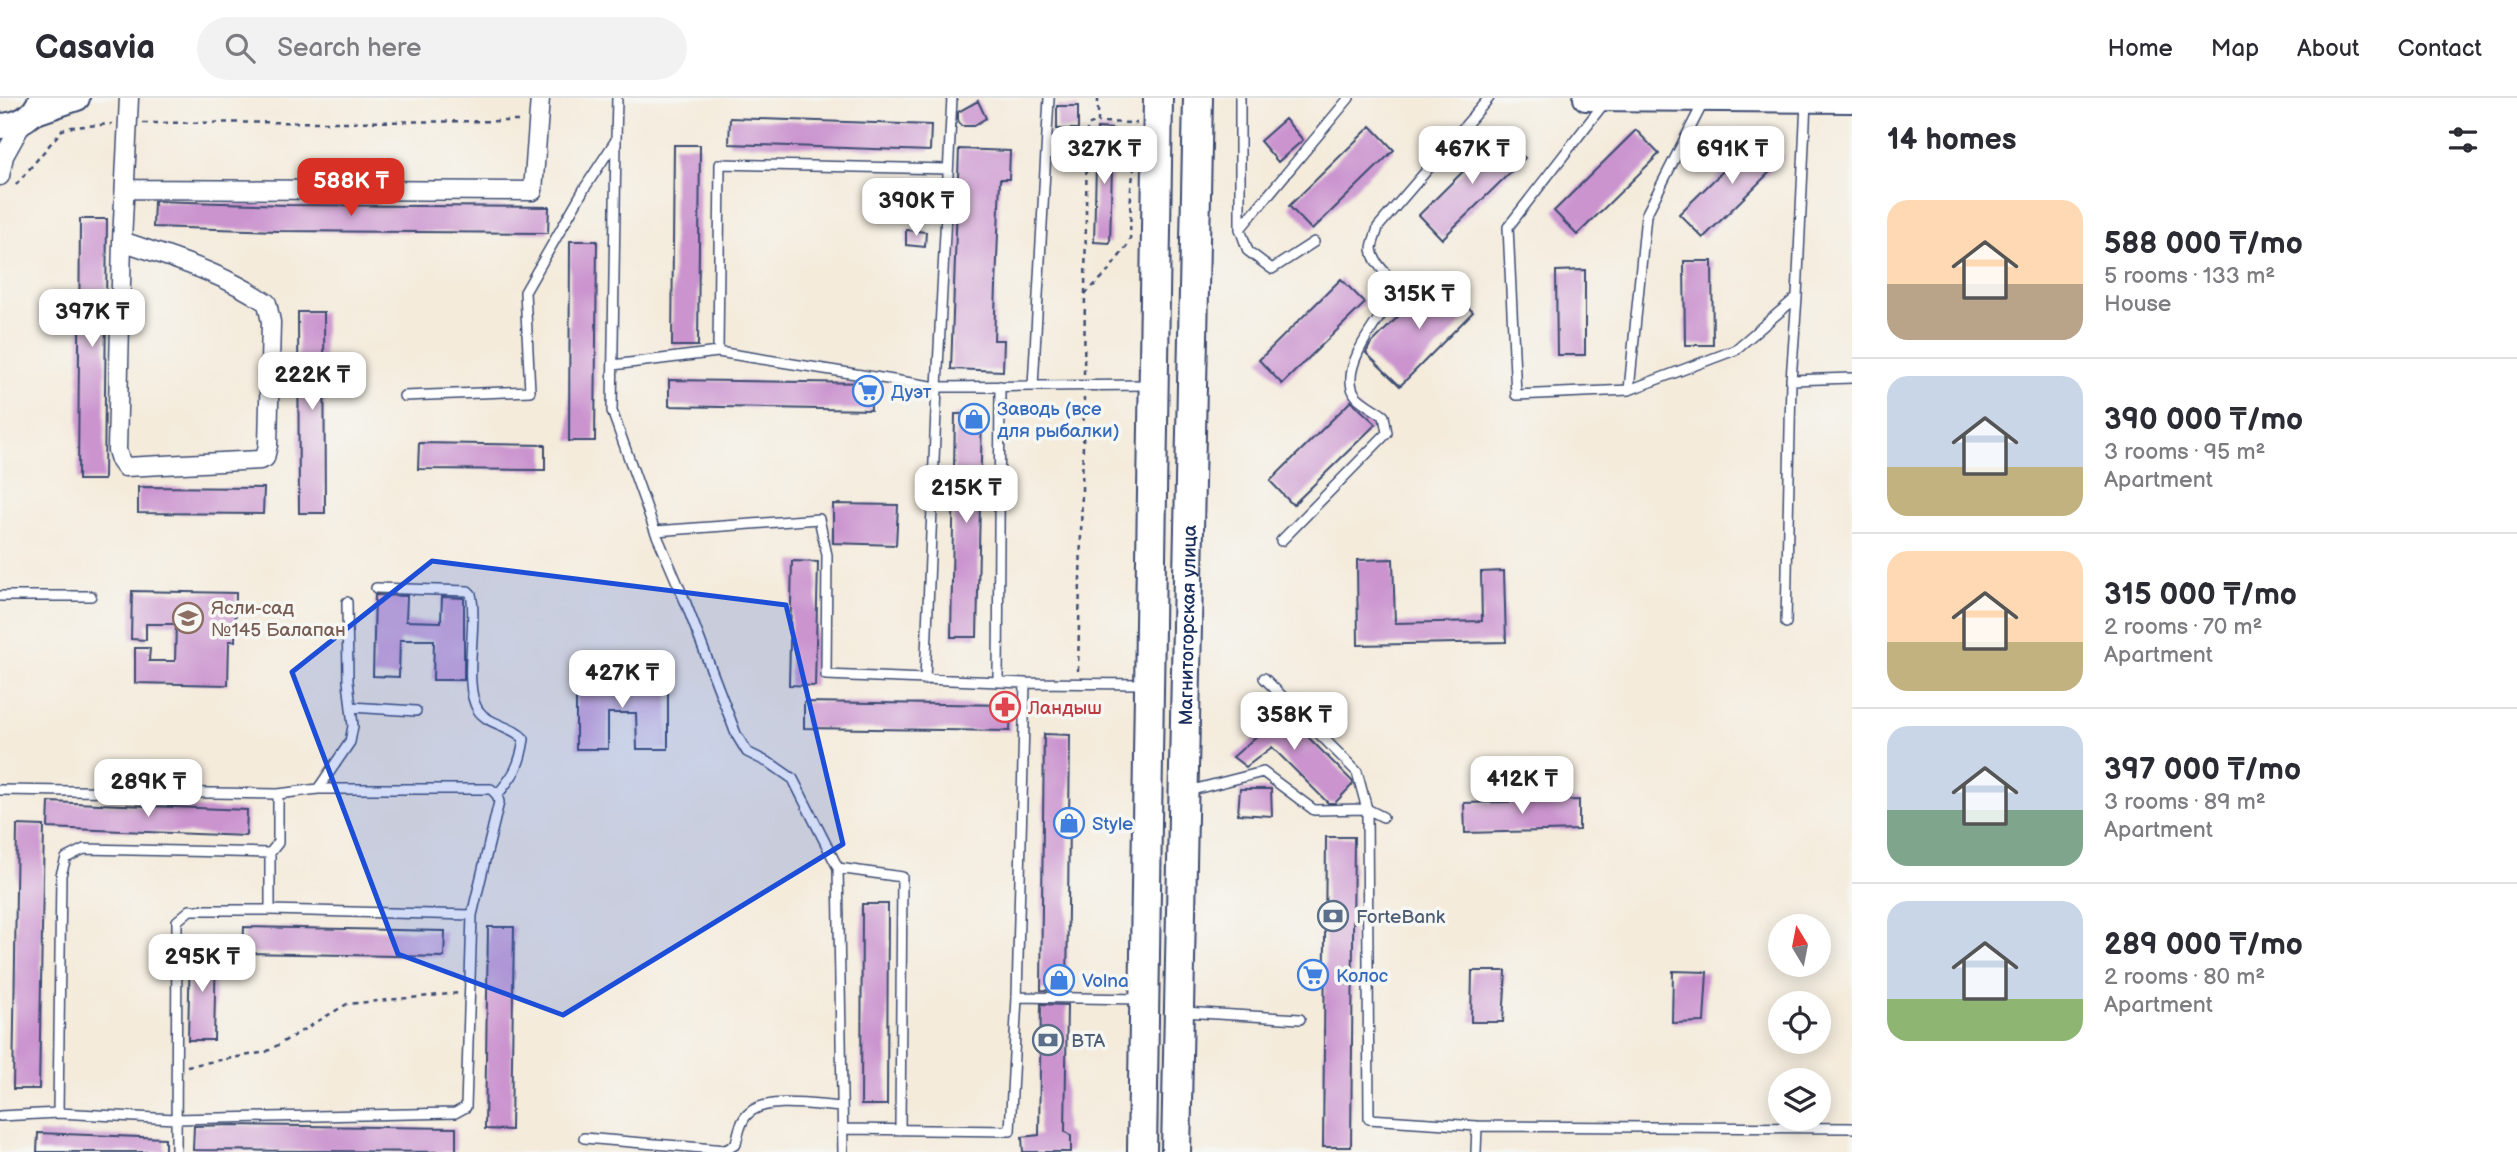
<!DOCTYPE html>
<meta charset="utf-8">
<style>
body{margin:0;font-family:"Balsamiq Sans",sans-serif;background:#f2f2f3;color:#2b2b33;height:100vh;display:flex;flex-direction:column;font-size:26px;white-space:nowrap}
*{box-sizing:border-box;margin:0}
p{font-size:23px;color:#7c7c81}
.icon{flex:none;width:38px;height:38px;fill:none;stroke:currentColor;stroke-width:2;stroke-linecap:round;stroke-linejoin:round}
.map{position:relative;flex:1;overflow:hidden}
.details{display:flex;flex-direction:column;background:#fff;width:665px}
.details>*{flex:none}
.needle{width:46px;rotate:350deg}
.tools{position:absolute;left:1768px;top:816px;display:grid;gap:14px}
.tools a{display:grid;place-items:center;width:63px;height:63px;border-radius:50%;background:#fff;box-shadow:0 4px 18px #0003;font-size:35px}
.price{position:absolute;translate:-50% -60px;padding:0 16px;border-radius:14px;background:#fff;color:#222;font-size:23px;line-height:46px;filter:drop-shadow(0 2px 4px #0008)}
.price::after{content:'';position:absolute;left:50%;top:42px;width:21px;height:16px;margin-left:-10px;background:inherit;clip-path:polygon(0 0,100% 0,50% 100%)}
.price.active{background:#d93025;color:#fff}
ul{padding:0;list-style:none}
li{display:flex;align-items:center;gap:21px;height:175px;padding:0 35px}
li+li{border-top:2px solid #e1e1e2}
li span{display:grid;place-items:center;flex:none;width:196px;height:140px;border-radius:21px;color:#555}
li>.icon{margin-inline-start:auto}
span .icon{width:84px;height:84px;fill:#fffc;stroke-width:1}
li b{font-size:30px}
h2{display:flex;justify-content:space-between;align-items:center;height:84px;padding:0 35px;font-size:30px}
header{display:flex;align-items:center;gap:42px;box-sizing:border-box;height:98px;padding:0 35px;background:#fff;border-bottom:2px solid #e1e1e2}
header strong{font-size:33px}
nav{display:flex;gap:38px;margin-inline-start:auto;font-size:24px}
.search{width:490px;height:63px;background:#f2f2f3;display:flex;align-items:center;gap:18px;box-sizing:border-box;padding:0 24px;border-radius:38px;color:#7c7c81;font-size:26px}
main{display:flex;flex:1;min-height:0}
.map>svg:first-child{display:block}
</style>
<header>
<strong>Casavia</strong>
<div class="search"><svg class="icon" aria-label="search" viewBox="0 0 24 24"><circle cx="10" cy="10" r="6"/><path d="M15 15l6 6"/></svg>Search here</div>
<nav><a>Home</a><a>Map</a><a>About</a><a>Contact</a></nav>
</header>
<main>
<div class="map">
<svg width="1852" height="1054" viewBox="0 0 1852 1054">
<rect width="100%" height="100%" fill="#f6f6f2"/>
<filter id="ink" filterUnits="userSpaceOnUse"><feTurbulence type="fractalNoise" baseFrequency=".0143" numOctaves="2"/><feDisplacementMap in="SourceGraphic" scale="14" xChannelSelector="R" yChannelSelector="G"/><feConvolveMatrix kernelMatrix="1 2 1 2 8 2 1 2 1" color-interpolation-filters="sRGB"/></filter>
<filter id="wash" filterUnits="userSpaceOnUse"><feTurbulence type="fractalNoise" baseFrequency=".00686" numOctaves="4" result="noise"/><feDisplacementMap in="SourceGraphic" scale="28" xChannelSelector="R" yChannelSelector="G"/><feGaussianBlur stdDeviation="1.57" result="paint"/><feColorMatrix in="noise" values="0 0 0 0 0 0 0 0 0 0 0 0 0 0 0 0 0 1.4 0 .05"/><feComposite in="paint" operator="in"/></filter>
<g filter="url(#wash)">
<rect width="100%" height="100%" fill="#f4ebdb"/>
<g id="blocks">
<!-- building -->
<path fill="#cb94cf" d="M978 3 986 20 973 28H961L958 22V14Z
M1057 8H1078V31H1057Z
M730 20 931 27 930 53 729 46Z
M1285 21 1303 42 1278 64 1260 43Z
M1371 28 1394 52 1312 132 1289 108Z
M1097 30 1113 31 1110 145 1094 144Z
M1636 32 1659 56 1577 137 1554 113Z
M1762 35 1785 59 1703 140 1679 116Z
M1501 36 1525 60 1442 141 1419 117Z
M674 47H700L698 248H672Z
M959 51 1010 53 1009 81H1000L994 242H1004L1003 273 951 271Z
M154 103 288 107 549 109 548 135 278 133 153 129Z
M80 121H107L104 382H78Z
M906 132 926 134 925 149 906 147Z
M570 143H597L595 343H569Z
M1684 163H1712L1713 247H1685Z
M1585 172V257H1557L1556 173Z
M1437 179 1473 214 1400 288 1366 255 1370 247Z
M1341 181 1365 205 1282 286 1259 262Z
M298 214H324L325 415H299Z
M669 282 870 285 871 312 669 308Z
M1351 303 1376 326 1293 407 1270 383Z
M955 316H982L977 539H951Z
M419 345 545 347V372L418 371Z
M138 389 264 390 263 416 138 415Z
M833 406 898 407 896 447 833 445Z
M1393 461 1395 525 1482 523 1481 474 1504 473 1506 544 1358 547 1357 462Z
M792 463 818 464 815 588 789 587Z
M132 493 236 495 235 543H229L228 587 135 585V550H150L149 563H175L176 526H146V542L131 541Z
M375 497 407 498 406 523 441 524 442 499 464 500V582H433L434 542H400L399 579 373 578Z
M644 570H668V651H637L636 615H608V651H576V572H605V595H644Z
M1270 601 1352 683 1353 686 1335 705H1328L1272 649 1246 669 1233 659 1259 636 1247 624Z
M804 604 1011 607 1010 633 804 630Z
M1044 636 1070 637 1067 893 1041 892Z
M1240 691H1271L1272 718 1238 716Z
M1579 702V732L1465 735 1464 705Z
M49 704 247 712 246 738 48 730Z
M17 727 44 728 39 991H13Z
M1326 739H1354L1351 1049H1323Z
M862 806H888L887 1007H861Z
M244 829 445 833 444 859 243 855Z
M488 829H514L511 1032 485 1031Z
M190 850H216L214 942H188Z
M1472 873H1506L1503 924H1471Z
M1673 873 1707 874 1704 924 1672 925Z
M1041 906 1067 907 1065 1033 1071 1038V1054H1023L1022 1039 1039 1037Z
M234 1027 456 1030V1054L193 1052 194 1028Z
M38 1035 165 1040V1054H37Z"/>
</g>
</g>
<g filter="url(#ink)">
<use href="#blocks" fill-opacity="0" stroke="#3c4b71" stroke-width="2"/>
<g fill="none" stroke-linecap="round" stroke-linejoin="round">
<!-- lane casing -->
<g stroke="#3c4b71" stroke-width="12">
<path id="lane" d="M1240 0V131
M1605 4 1508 129 1516 297 1629 292
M1703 5 1646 117 1629 292 1735 252 1797 199 1806 3
M616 43 612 313 655 433
M948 71 720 66 718 254 937 289 1152 287
M1314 144 1272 171 1248 153 1240 131 1349 0
M1797 199 1791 282 1852 280
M613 267 718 254
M1033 288 1049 0
M404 298 530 293 525 194 584 91 616 42 617 0
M1281 443 1387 335 1384 318C1376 312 1364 306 1357 299 1334 273 1382 217 1396 196 1395 178 1374 170 1372 151 1372 145 1377 135 1378 129L1489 0
M376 490 468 493 471 496C478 526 462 587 478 612 488 627 513 628 524 641 520 668 514 677 497 697
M0 498H91
M1786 525 1791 282
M1264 580 1357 674 1367 711 1383 719
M925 582 937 289 952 0
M998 584 1000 288
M1025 585 1146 586
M351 609 416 613
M0 692 278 696V745L270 755 84 751 66 760 61 777 58 1015
M1188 693 1263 674 1314 712 1367 711 1369 1021 1477 1028 1476 1054
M278 696 318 691
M838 770 793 681 773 667 747 654 736 636 685 503 655 433 819 421 827 457 826 577 1025 585 1017 899 1010 1033 843 1031
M270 812 472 817
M1017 899 1141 901
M1184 914 1300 921
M0 1018 58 1015 175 1021 455 1015 466 1009 472 817 499 704 497 697 491 691H318L350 644 353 628 348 583 347 504
M1477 1028 1852 1030
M584 1040 726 1052 736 1046C738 1036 741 1021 749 1015 767 998 819 1008 842 1009
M176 1054 177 823 190 812H270V755
M843 1054 838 770 902 779 900 1032"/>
</g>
<!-- street casing -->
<g stroke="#3c4b71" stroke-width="21">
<path id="street" d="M0 78 4 58 24 22
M125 91 533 93 540 0
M122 143C171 160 224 175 267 205L271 224 268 347 265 360 260 362 125 369 120 362 117 352 122 143 129 0"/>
</g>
<!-- secondary casing -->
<g stroke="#3c4b71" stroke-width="28">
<path id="secondary" d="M1586 0 1852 2
M33 15 77 0
M0 28C19 27 35 19 41 0"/>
</g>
<!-- primary casing -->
<g stroke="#3c4b71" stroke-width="32">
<g id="primary">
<path d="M1142 1054 1158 0"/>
<path id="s1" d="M1176 1054 1198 0"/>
</g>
</g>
<!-- path -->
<path stroke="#3c4b71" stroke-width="2.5" stroke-dasharray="5 5" stroke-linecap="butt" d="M1098 0V24L1137 25
M143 25 521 23
M16 87 62 32 72 29 112 26
M1085 196 1106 176 1130 144 1131 91 1135 63
M1084 276 1087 32V28L1098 24
M1078 573 1084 300
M187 968 266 954 347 906 460 895"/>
<!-- lane -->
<use href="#lane" stroke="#fff" stroke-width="9"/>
<!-- street -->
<use href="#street" stroke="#fff" stroke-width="18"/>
<!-- secondary -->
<use href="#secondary" stroke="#fff" stroke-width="24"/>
<!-- primary -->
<use href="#primary" stroke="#fff" stroke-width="28"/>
</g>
</g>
<!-- marked area -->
<path fill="#1d4ed8" fill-opacity="0.2" stroke="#1d4ed8" stroke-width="5" stroke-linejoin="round" d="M432 463 786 507 843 746 563 917 398 856 292 574Z"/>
<!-- icons -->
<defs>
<g id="supermarket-ring" transform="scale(1.575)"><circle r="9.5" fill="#f6f6f2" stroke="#3f7fe0" stroke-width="1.5"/><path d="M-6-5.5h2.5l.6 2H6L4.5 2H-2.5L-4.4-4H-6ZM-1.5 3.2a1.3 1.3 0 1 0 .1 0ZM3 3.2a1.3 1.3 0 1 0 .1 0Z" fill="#3f7fe0"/></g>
<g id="shop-ring" transform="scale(1.575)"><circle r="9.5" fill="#f6f6f2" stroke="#3f7fe0" stroke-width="1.5"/><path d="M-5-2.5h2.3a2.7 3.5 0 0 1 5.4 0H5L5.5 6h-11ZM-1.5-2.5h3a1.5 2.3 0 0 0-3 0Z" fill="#3f7fe0"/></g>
<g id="school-ring" transform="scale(1.575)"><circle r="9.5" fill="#f6f6f2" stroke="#8d6e63" stroke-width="1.5"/><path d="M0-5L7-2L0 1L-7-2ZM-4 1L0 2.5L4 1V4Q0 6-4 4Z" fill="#8d6e63"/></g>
<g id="pharmacy-ring" transform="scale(1.575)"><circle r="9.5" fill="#f6f6f2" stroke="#e0444e" stroke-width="1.5"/><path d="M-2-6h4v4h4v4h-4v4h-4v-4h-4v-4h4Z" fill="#e0444e"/></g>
<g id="bank-ring" transform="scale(1.575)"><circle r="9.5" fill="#f6f6f2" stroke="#5c6f8a" stroke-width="1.5"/><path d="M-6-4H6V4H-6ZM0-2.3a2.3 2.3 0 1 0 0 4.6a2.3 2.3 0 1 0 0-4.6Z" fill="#5c6f8a"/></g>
</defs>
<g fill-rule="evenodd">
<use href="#supermarket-ring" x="868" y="293"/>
<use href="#shop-ring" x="974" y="321"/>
<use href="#school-ring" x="188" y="520"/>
<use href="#pharmacy-ring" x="1005" y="609"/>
<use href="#shop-ring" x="1069" y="725"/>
<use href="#bank-ring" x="1333" y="818"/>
<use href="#supermarket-ring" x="1313" y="877"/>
<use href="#shop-ring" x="1059" y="882"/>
<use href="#bank-ring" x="1048" y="942"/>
</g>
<g text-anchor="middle" stroke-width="7" stroke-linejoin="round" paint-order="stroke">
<!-- shop labels -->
<g font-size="19" fill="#366cbe" stroke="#f6f6f2" text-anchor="start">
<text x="891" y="300">Дуэт</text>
<text x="997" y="317">Заводь (все<tspan x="997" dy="22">для рыбалки)</tspan></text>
<text x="1092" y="732">Style</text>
<text x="1336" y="884">Колос</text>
<text x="1082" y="889">Volna</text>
</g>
<!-- education labels -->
<g font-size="19" fill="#785e54" stroke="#f6f6f2" text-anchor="start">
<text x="211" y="516">Ясли-сад<tspan x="211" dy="22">№145 Балапан</tspan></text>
</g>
<!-- street labels -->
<g font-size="19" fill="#1b2f5e" stroke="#f6f6f2">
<text dy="7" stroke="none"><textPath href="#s1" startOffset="527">Магнитогорская улица</textPath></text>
</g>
<!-- health labels -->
<g font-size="19" fill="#be3a42" stroke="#f6f6f2" text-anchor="start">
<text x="1028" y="616">Ландыш</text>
</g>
<!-- service labels -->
<g font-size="19" fill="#4e5e75" stroke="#f6f6f2" text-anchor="start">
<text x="1356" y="825">ForteBank</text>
<text x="1071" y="949">BTA</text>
</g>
</g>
</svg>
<div class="tools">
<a><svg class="needle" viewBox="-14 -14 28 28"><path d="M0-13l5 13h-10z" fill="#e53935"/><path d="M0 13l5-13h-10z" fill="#7c7c81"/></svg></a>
<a><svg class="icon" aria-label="locate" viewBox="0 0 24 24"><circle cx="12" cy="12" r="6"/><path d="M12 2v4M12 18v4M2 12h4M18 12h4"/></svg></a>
<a><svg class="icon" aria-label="layers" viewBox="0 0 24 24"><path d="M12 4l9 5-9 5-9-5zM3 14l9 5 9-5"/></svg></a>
</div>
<b class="price" style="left:1104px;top:88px">327K ₸</b>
<b class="price" style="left:1472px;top:88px">467K ₸</b>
<b class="price" style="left:1732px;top:88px">691K ₸</b>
<b class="price active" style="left:351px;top:120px">588K ₸</b>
<b class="price" style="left:916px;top:140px">390K ₸</b>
<b class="price" style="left:1419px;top:233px">315K ₸</b>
<b class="price" style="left:92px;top:251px">397K ₸</b>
<b class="price" style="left:312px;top:314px">222K ₸</b>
<b class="price" style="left:966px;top:427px">215K ₸</b>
<b class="price" style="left:622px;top:612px">427K ₸</b>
<b class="price" style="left:1294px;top:654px">358K ₸</b>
<b class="price" style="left:1522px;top:718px">412K ₸</b>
<b class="price" style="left:148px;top:721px">289K ₸</b>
<b class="price" style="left:202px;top:896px">295K ₸</b>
</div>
<section class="details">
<h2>14 homes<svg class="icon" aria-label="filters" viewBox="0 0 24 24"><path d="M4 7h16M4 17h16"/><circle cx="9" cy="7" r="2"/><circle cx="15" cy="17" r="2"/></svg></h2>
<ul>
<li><span style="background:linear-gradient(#ffd9b3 60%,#b9a48a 0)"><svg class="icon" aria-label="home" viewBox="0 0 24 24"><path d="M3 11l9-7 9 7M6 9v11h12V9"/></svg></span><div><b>588 000 ₸/mo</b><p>5 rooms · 133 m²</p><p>House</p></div></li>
<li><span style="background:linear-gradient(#c9d6e8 65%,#c2b280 0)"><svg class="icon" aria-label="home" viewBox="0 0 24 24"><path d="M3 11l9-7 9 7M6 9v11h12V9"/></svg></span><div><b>390 000 ₸/mo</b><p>3 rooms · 95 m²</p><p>Apartment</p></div></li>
<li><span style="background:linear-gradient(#ffd9b3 65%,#c2b280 0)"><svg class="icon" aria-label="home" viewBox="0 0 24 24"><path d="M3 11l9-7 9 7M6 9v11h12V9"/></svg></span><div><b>315 000 ₸/mo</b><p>2 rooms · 70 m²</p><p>Apartment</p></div></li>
<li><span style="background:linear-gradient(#c9d6e8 60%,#7fa58c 0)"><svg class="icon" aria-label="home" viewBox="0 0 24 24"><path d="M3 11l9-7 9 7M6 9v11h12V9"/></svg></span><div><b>397 000 ₸/mo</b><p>3 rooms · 89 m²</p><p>Apartment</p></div></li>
<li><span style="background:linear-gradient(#c9d6e8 70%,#8fb573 0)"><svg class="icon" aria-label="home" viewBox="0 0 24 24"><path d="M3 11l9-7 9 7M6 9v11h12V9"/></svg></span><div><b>289 000 ₸/mo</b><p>2 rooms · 80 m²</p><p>Apartment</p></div></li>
</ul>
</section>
</main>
